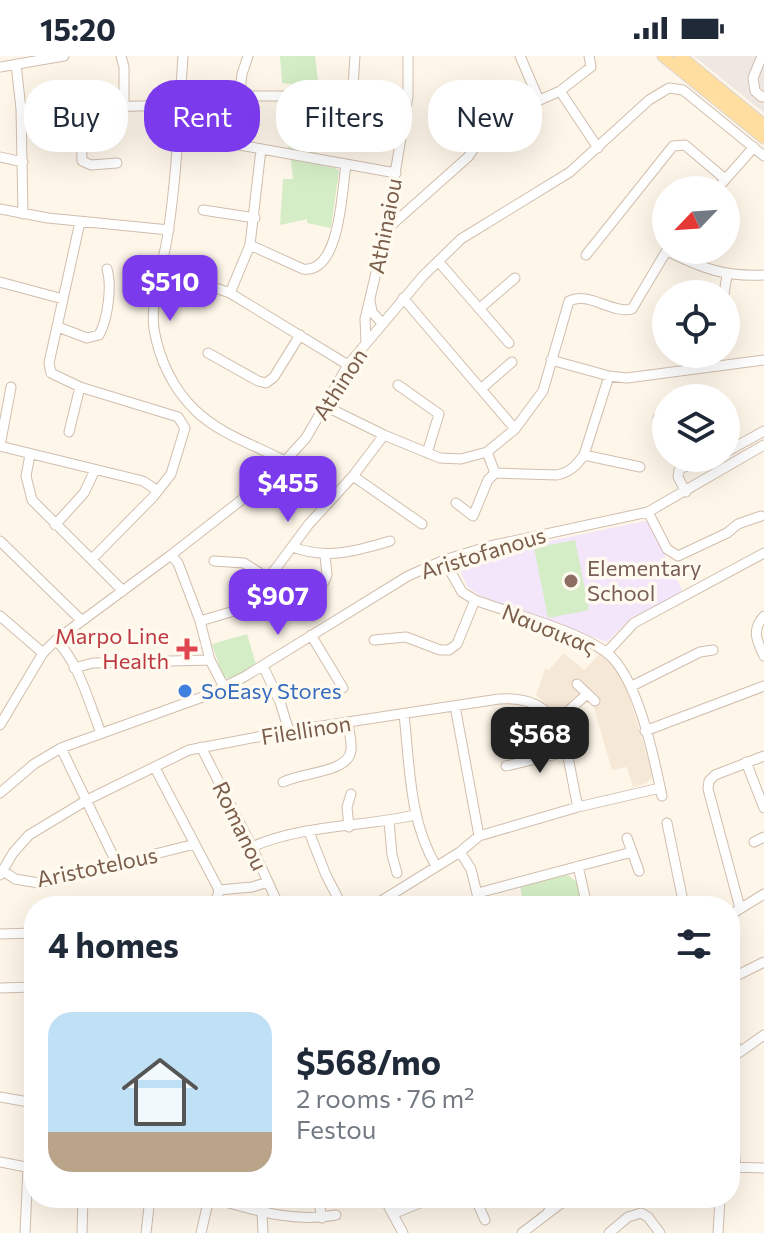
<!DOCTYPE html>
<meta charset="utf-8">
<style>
body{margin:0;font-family:Commissioner,sans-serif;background:#f6f6f7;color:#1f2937;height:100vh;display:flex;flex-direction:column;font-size:30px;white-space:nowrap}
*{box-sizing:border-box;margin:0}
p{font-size:26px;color:#747a83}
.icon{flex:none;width:44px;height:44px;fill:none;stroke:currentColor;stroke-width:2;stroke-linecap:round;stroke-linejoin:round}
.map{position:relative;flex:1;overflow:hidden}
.panel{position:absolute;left:24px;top:840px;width:716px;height:312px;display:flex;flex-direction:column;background:#fff;border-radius:32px;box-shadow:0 8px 32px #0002}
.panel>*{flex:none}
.banner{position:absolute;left:24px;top:24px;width:716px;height:72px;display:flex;gap:16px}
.needle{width:52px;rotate:245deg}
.fabs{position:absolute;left:652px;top:120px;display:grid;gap:16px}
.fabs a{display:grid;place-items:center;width:88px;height:88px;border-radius:50%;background:#fff;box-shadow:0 8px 32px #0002;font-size:40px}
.price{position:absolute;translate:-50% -68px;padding:0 18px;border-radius:16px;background:#7c3aed;color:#fff;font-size:26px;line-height:52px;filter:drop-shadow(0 2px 4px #0008)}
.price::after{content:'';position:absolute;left:50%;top:48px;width:24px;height:18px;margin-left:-12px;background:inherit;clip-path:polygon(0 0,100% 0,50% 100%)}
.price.current{background:#222;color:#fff}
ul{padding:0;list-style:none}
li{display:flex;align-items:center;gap:24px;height:200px;padding:0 24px}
li span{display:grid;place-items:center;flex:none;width:224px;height:160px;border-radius:24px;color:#555}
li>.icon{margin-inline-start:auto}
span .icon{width:96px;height:96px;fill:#fffc;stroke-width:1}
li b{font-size:34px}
h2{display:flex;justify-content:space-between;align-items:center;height:96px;padding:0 24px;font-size:34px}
.pill{padding:0 28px;border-radius:32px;background:#fff;box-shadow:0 8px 32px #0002;font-size:28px;line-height:72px}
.pill.current{background:#7c3aed;color:#fff}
.status{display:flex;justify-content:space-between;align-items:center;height:56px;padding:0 40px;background:#fff;direction:ltr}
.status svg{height:22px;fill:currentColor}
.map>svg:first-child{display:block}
</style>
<div class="status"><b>15:20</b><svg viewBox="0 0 49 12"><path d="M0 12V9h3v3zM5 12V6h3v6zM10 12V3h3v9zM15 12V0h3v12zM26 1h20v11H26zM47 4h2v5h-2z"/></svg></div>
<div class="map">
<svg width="764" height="1177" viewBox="0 0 764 1177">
<rect width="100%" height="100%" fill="#fef6e9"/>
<!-- residential -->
<path fill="#f6e8d7" d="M564 597 584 614 601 597 623 620 653 720 647 727 633 731 627 711 612 714 593 649 580 638 560 656 553 654 536 639 545 613 549 614Z"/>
<!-- industrial -->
<path fill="#efe8e2" d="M694 0H764V58V57Z"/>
<!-- education -->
<path fill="#f3e5fa" d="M645 465 649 467 683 536 631 562 607 586 480 540 468 531 462 519 461 512 467 505 488 498Z"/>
<!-- green -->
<path fill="#d4edc6" d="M280 0H315L321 48 316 97 289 93 284 45H300V37L292 33 291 28 282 27Z
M291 103 335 112 339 115 331 172 307 167V163L280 169 283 123H293Z
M575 484 589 554 548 562 534 492Z
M247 578 256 608 231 623 223 621 212 588Z
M568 819 579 828 584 850H524L520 830Z"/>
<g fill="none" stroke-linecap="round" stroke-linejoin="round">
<!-- minor casing -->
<g stroke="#d1bead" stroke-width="11">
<path id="minor" d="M121 0 124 11V50
M183 0C179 59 177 118 168 177 164 206 150 245 154 273 159 303 173 333 195 354 219 378 255 389 285 405
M520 0 539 44
M762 0 753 22 755 35 762 41
M16 8 21 53 23 158
M0 11 64 0
M560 35 598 92
M241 40H293
M81 52 82 105 91 109 117 107
M21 53 180 49
M351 60 355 0
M178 82 234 88 396 117
M234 88 242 18 248 0
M0 101 23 106
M716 134 754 91
M0 153 48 162 169 174
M203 154 255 162
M80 166 49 307 51 317 80 331 178 361 185 372 171 418 153 441 92 503
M386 174 468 101 493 65 560 35 591 11 589 0
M250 189 303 213C340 218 342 135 346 108
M667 195C702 212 724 221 764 219
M586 199 673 90 685 89 725 123
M438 205 509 287
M162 213 230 237 348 309
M0 226 63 243
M230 237 250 189 261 93
M724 238 727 219
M403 242 515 373
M370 244 372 256 382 267
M480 252 515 222
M58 271 87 282 99 279C108 263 112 230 107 213
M366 287 365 263 384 183 408 40V0
M208 297 258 325 266 327 274 321 300 279
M551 304 609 320 627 322 764 304
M398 329 439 358 427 397
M481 333 512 306
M325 350 384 379 440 402 461 403 487 396 515 373 543 335 569 245C589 235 611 258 632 253L667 194
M658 362 666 363
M726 371 735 389
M69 376 80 331
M0 390 143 425 158 435
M0 390 11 331
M487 396 495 417
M726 396 764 375
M30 399 26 420 32 444 123 535
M584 399 640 411
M353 420 422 468
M686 436 678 421 679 414C689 406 705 409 717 402
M456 447 473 460 488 424 495 417 557 419C570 416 576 410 584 399L609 320
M648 456 667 493 678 500 727 477 738 468 761 460
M55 469 84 437 95 414
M0 485 81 564
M293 491C326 504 357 495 390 485
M171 499 178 507 200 565 210 604 224 631
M444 504 462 536 475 544C510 557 579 575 607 597 638 621 654 702 662 740
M214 505 244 507 269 523
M307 529 324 526 327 519 325 499
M0 560 43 597
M764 560C751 574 757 585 764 600
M200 565 241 553 250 547 309 468 353 420 384 379
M311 579 343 632
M56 584C79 607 89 647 101 677
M374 584 406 581 440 594H449L457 588 475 544
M607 596 634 567 764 497
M263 610 280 646 289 675
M74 612 93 607 210 604
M577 628 595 645
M632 630 700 596 713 594
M455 650 479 780
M404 659C410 711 409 764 436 810
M556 666 587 638
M0 669 43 597 56 584 171 499 240 445 285 405 306 382 348 309 423 220 461 183 570 116 649 44 669 32 683 34 764 100
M645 675 764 630
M201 691 252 791 279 850
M61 692 117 808
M746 706 764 752
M506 710 565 696
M155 712 219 834 215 850
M283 726C302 716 349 717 351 694 352 686 349 676 348 667
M0 737 34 708 61 692 208 639 244 621 408 520 444 504 490 490 648 456 764 389
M389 765 392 799 397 817
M667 767 684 850
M349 771 347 751 351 738
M309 776 326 819 342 850
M627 782 639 815
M754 786 764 781
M252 791C300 769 363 771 415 759
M460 796 471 813 480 850
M578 810 587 850
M2 814 15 823 39 827 195 788
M0 819 13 797 29 779 87 744 189 694 289 675 499 643C569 638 565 698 578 751
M219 834 252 831 268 826
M478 837 632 796
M373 850 460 796 479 780 578 751 660 732
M740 852 708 733 709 725 715 719 764 700
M730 859 764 838
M0 878 34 877
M738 919 764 906
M0 932 34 931
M730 979 739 996
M730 1003 764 979
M0 1041 34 1047
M733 1048 730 1053 736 1112
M0 1106 31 1112
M730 1111 764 1112
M212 1142C254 1154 292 1167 336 1159
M318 1142 322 1162
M384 1142 403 1177
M475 1142 485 1164
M548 1156 558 1142
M262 1157 263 1177
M393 1158 432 1142
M25 1177 28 1112
M82 1177 83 1142
M146 1177 150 1142
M201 1177 209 1142
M522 1177 568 1142
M609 1177 628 1161 641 1157 648 1161 660 1177
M718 1177 720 1142"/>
</g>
<!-- major casing -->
<g stroke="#dcd5d0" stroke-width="13">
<path id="major" d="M663 0 764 82
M680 0 764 69"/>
</g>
<!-- minor -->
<use href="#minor" stroke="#fff" stroke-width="9"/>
<!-- major -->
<use href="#major" stroke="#ffde9f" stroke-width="11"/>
</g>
<!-- markers -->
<circle fill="#8d6e63" stroke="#fffaf0" stroke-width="3" cx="571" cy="525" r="8"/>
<path fill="#e0444e" stroke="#fffaf0" stroke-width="3" d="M183 581h8v8h8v8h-8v8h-8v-8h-8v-8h8z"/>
<circle fill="#3f7fe0" stroke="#fffaf0" stroke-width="3" cx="185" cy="635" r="8"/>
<g text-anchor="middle" stroke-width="7" stroke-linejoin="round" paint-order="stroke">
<!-- street labels -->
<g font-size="22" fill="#7a5d4a" stroke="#fffaf0">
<text transform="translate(385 170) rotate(-79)" y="8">Athinaiou</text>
<text transform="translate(340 328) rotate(-57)" y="8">Athinon</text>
<text transform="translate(483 497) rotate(-17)" y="8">Aristofanous</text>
<text transform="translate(549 573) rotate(22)" y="8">Ναυσικας</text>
<text transform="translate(306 674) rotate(-9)" y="8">Filellinon</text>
<text transform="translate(240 770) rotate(64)" y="8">Romanou</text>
<text transform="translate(97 811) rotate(-12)" y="8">Aristotelous</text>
</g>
<!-- education labels -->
<g font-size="22" fill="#785e54" stroke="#fffaf0" text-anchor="start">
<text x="587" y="520">Elementary<tspan x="587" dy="25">School</tspan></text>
</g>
<!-- health labels -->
<g font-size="22" fill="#be3a42" stroke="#fffaf0" text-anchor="end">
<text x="169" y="588">Marpo Line<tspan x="169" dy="25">Health</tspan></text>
</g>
<!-- shop labels -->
<g font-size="22" fill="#366cbe" stroke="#fffaf0" text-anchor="start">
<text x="201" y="643">SoEasy Stores</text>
</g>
</g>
</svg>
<div class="fabs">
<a><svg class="needle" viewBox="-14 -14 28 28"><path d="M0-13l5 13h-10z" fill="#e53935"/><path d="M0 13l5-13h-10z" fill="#747a83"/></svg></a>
<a><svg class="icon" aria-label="locate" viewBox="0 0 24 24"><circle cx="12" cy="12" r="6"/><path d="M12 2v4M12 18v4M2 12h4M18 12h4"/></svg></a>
<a><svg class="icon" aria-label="layers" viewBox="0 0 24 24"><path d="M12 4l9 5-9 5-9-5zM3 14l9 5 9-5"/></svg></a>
</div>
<b class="price" style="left:170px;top:267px">$510</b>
<b class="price" style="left:288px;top:468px">$455</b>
<b class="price" style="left:278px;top:581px">$907</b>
<b class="price current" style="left:540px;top:719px">$568</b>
<div class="banner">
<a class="pill">Buy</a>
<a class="pill current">Rent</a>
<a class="pill">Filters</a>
<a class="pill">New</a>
</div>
<section class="panel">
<h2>4 homes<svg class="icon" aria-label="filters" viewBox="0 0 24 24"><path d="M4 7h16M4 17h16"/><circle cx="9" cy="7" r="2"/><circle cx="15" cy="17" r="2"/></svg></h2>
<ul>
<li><span style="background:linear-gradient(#bfe0f5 75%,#b9a48a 0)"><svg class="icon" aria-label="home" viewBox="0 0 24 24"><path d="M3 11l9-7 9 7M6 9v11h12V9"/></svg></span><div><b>$568/mo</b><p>2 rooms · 76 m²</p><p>Festou</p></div></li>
</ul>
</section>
</div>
